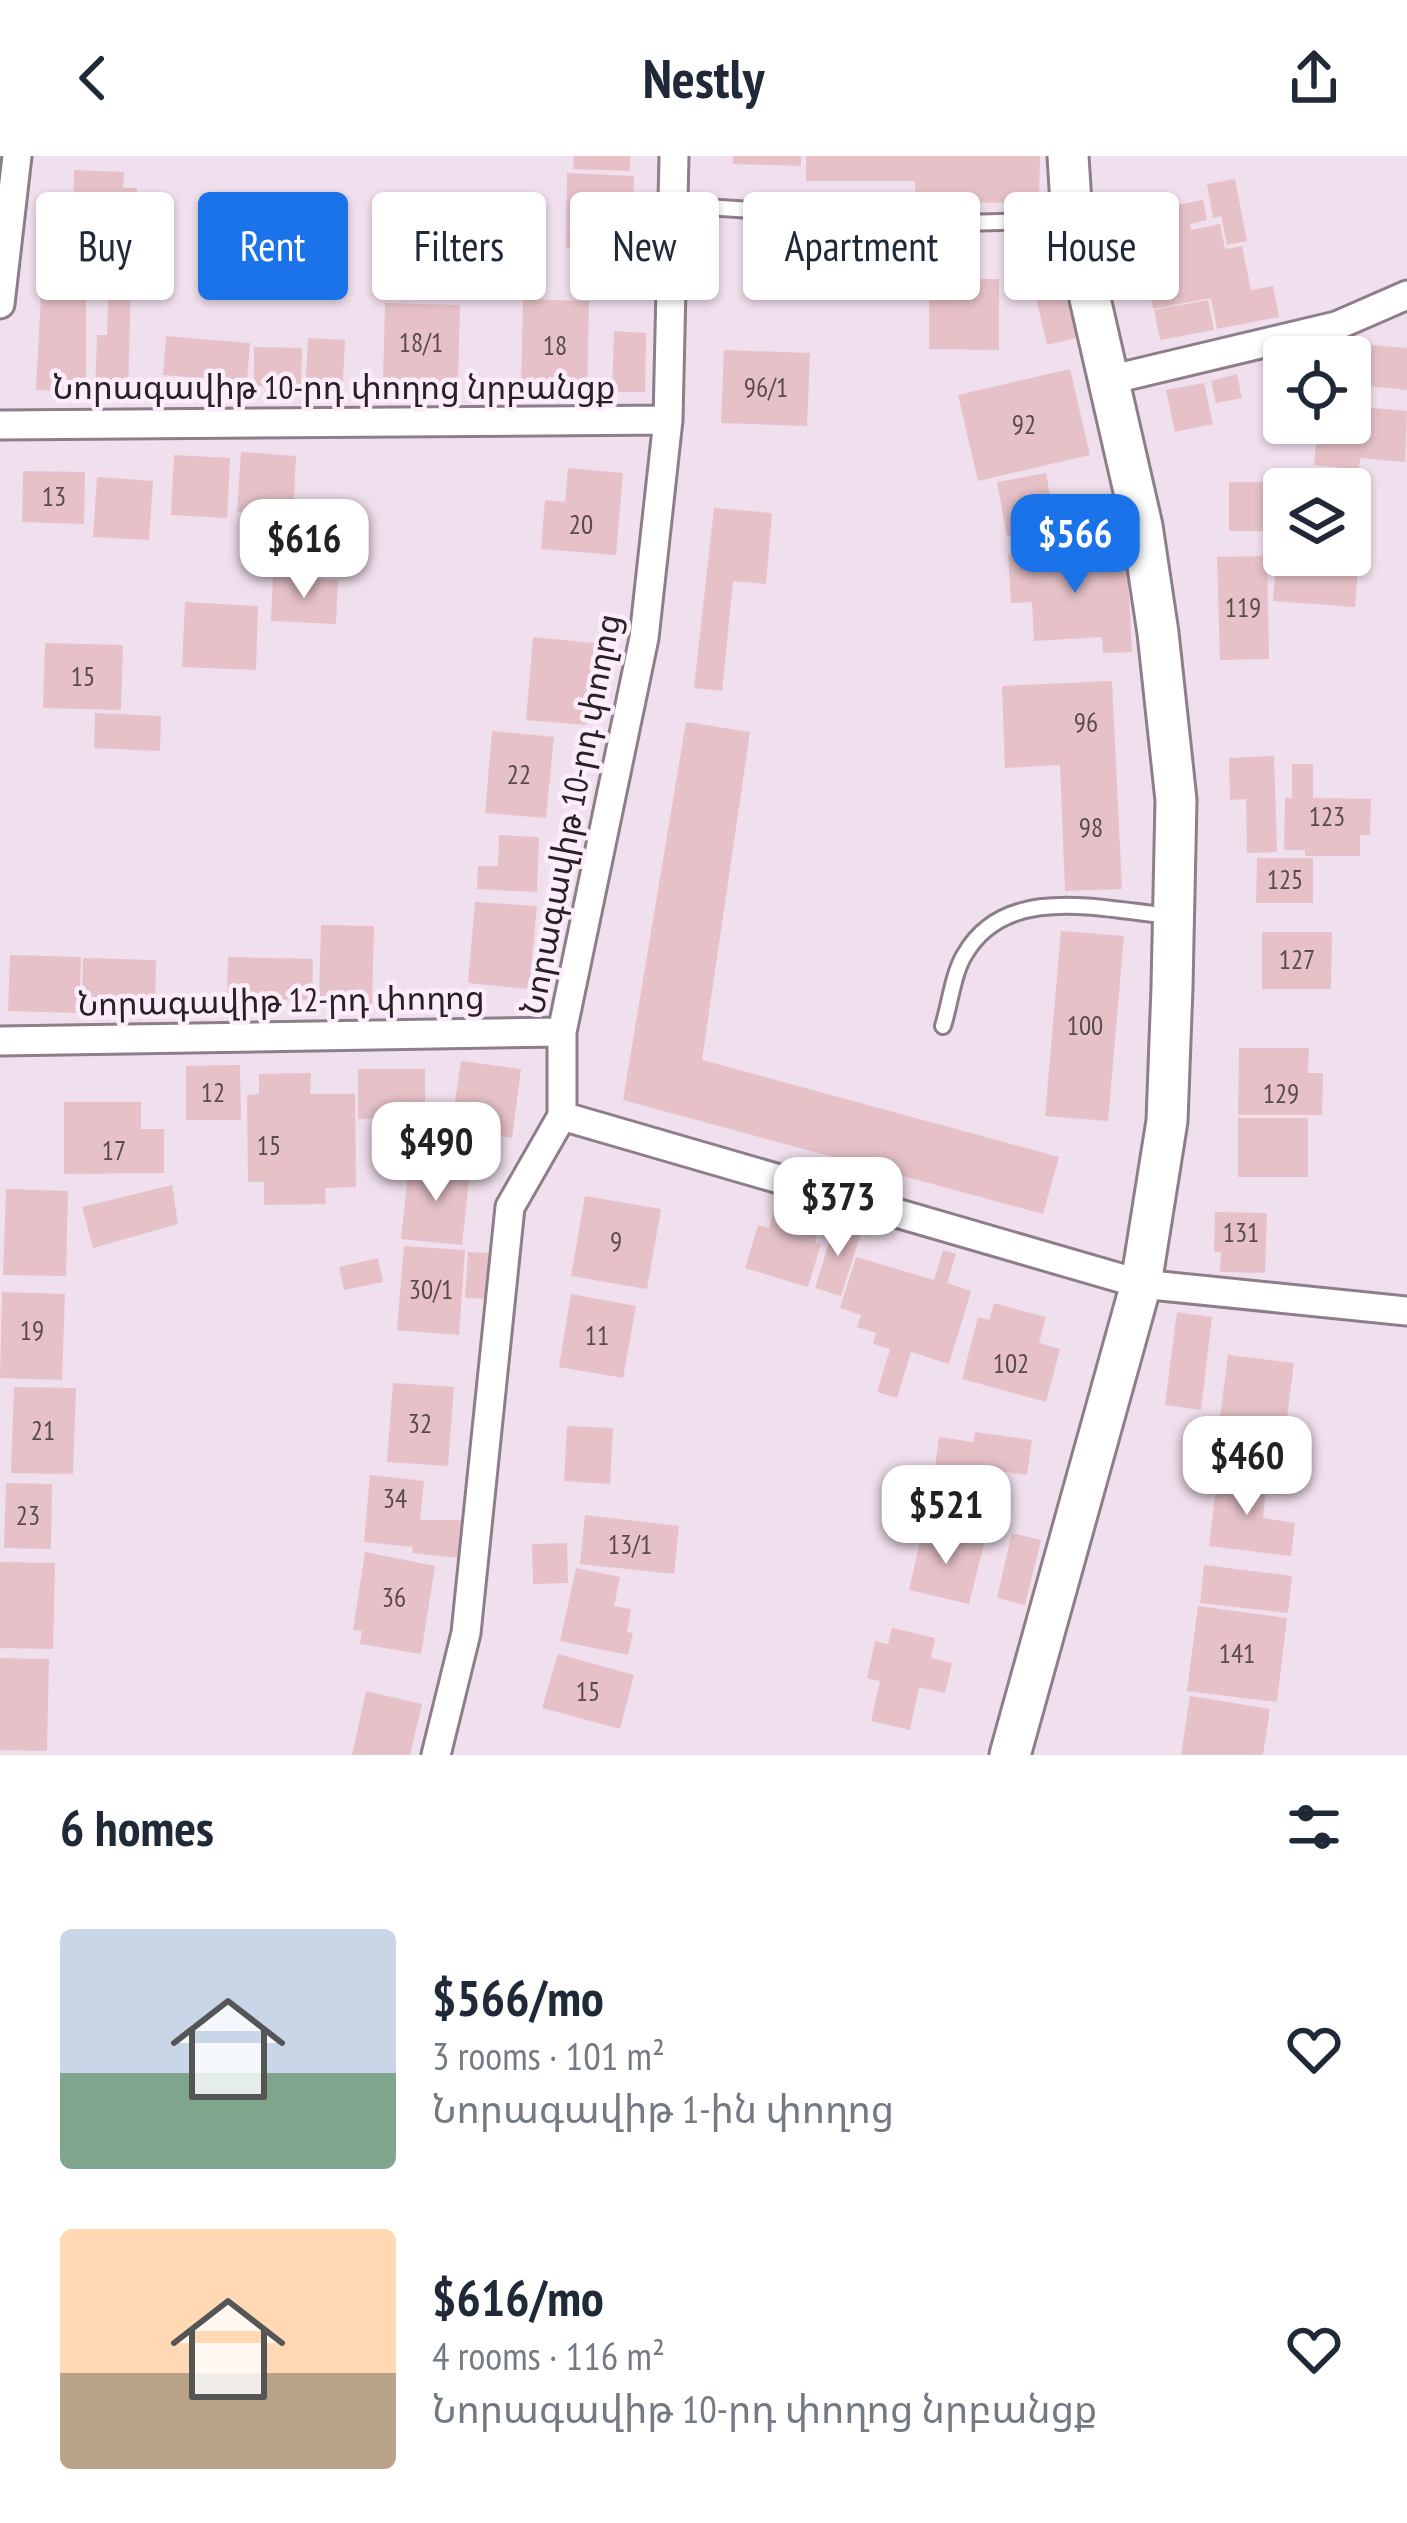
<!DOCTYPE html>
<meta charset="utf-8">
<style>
body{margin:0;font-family:"PT Sans Narrow","Noto Sans Armenian",sans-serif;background:#f6f6f7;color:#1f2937;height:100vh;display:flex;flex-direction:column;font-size:45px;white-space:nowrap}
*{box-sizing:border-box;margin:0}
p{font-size:39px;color:#747a83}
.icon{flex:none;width:66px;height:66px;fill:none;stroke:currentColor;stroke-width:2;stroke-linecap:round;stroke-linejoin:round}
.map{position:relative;height:1599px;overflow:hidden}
.details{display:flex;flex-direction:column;background:#fff;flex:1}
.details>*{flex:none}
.hud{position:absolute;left:36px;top:36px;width:1335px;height:108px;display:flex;gap:24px}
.controls{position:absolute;left:1263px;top:180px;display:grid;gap:24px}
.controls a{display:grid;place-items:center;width:108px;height:108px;border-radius:12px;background:#fff;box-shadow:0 3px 9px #0004;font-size:60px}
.price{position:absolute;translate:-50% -102px;padding:0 27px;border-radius:24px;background:#fff;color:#222;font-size:39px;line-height:78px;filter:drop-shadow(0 3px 6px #0008)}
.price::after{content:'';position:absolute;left:50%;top:72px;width:36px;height:27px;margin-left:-18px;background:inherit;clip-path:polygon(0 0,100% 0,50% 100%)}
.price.active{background:#1a73e8;color:#fff}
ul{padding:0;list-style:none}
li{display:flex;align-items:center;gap:36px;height:300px;padding:0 60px}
li span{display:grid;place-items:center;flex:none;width:336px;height:240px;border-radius:12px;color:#555}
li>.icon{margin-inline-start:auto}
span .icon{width:144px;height:144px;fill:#fffc;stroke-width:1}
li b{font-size:51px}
h2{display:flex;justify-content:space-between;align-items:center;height:144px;padding:0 60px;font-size:51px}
.chip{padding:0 42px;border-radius:12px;background:#fff;box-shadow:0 3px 9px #0004;font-size:42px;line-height:108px}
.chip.active{background:#1a73e8;color:#fff}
header{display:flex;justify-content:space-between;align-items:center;height:156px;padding:0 60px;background:#fff;font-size:54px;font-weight:700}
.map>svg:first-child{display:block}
</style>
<header><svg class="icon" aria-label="back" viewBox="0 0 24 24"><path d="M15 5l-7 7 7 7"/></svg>Nestly<svg class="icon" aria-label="share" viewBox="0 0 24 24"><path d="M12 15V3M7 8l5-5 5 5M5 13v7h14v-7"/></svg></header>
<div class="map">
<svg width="1407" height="1599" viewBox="0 0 1407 1599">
<rect width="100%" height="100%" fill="#f0dfec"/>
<!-- building -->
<path fill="#e6c2c8" d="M574 0H630V15L573 13Z
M733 0H801V10L733 8Z
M806 0H1040L1039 47 915 46V25H806Z
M74 14 124 16 123 32H137V47H123L122 84 73 78Z
M567 17 634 20 631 93 566 92Z
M1235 23 1247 85 1227 89 1221 60 1213 62 1207 28Z
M1143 44 1146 55 1203 44 1207 64 1190 68 1191 74 1220 68 1225 93 1242 90 1251 134 1273 130 1279 161 1217 173 1211 142 1153 153 1146 112 1140 113 1127 47Z
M1058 82 1081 181 1047 189 1024 90Z
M51 86 133 89V107L124 106V120L50 114Z
M42 119 86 120V236L36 234Z
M109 122 131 123 128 238H95L97 179H107Z
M929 123H999V194L929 193Z
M523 143 589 145 587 238 521 236Z
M1208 144 1214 174 1160 184 1154 154Z
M385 147 460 149 458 228 383 226Z
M614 175 646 177 645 236H612Z
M166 180 250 187 247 226 163 219Z
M308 182 345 184 342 245 305 243Z
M1347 187 1407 192V234L1350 228Z
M254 191 302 192 301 230H254Z
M724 194 810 197 807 270 721 267Z
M1070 213 1090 299 978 325 958 239Z
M1237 218 1242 242 1216 247 1211 225Z
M1204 227 1213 268 1175 276 1166 234Z
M1350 250 1407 255 1405 306 1360 302 1359 314 1314 309 1318 267H1350Z
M241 296 296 300 293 359 237 356Z
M174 299 230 302 227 362 171 359Z
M568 312 623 317 616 399 541 393 545 344 565 346Z
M23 315 85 316 84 368 22 366Z
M1046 317 1056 371 1007 380 997 326Z
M97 321 153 325 149 384 93 381Z
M1229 326H1299V333H1284V375H1229Z
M714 352 772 357 766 428 733 425 722 535 694 532Z
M1277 391 1284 392V399L1359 397 1355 451 1273 445Z
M1096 393 1097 402 1127 400 1132 496 1103 497 1102 481 1034 485 1032 446 1011 447 1008 398Z
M1267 400 1269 503 1220 504 1217 401Z
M273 421 338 424 336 468 271 465Z
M185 446 258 450 256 514 182 511Z
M533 481 594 487 587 569 526 564Z
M45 487 123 489 121 554 43 552Z
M1112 525 1122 733 1065 735 1060 609 1005 612 1002 530Z
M95 557 161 560 160 595 94 592Z
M686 566 750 576 702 904 1059 1001 1043 1058 623 944Z
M492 575 554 581 546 662 485 657Z
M1274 600 1277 696 1247 697 1246 643 1230 644 1229 602Z
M1292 608H1313V642L1371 643 1370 679H1360V700H1305V694H1284L1285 642H1292Z
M499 679 539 681 537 736 477 733 478 710H498Z
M1257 702H1313V747H1256Z
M475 746 537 750 529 833 468 827Z
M321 769 374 770 372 848 319 846Z
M1061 775 1124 780 1108 965 1045 960Z
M1262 776H1332L1331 833H1262Z
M10 799 81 801 79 857 8 855Z
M228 801 313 803 312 844 227 842Z
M83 802 156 804 155 851 82 849Z
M1239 892H1309L1308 917H1323L1322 959H1238Z
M461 905 521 913 512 982 451 972Z
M240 909 241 964H186V910Z
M358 913H425V962L358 963Z
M311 917 310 938H355L356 1031 325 1032 326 1048 264 1049V1026H248L247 939 259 938V918Z
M64 946H141V973H164V1017L64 1018Z
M1238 962H1308V1021H1238Z
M409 1008 470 1014 462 1089 401 1083Z
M172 1029 178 1068 93 1092 82 1051Z
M6 1033 68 1035 66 1120 3 1119Z
M585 1040 661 1053 647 1133 571 1120Z
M774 1054 820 1068 815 1086 821 1088 808 1131 745 1112 758 1069 769 1072Z
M1215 1056 1267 1057 1265 1117 1220 1116 1221 1096H1214Z
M836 1065 862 1074 841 1140 815 1132Z
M404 1090 465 1094 459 1179 397 1174Z
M943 1094 956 1098 947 1127 971 1135 949 1208 911 1196 897 1242 877 1236 890 1193 873 1188 876 1177 857 1171 861 1159 840 1152 856 1101 934 1124Z
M468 1096 492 1097 489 1143 465 1142Z
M378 1102 383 1126 344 1134 339 1111Z
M2 1136 65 1138 62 1224 0 1222Z
M571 1138 636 1150 623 1222 559 1211Z
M994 1147 1046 1161 1039 1187 1060 1193 1046 1246 962 1223 978 1161 989 1164Z
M1177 1156 1212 1161 1201 1254 1165 1249Z
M1228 1199 1294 1207 1281 1308 1215 1299Z
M393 1227 454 1231 448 1310 387 1306Z
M14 1231 76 1232 73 1318 11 1317Z
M567 1270 613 1272 610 1328 564 1325Z
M975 1276 1032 1284 1027 1319 985 1313 980 1348 931 1341 939 1281 973 1286Z
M1218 1316 1267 1322 1263 1362 1295 1367 1291 1400 1209 1390Z
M370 1319 424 1325 420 1364H462L459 1402 412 1397 413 1391 364 1386Z
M6 1327 52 1328 51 1393 4 1392Z
M585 1359 679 1370 674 1418 580 1408Z
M923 1373 984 1388 969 1448 909 1434Z
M1012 1377 1041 1384 1025 1449 997 1442Z
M567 1387 568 1427 533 1428 532 1388Z
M365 1396 435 1410 421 1498 360 1488 362 1475 353 1474Z
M0 1406 55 1407 53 1493 0 1492Z
M1204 1409 1292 1420 1288 1457 1200 1447Z
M576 1412 620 1421 614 1450 631 1453 627 1476 633 1477 628 1499 560 1485Z
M1198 1450 1287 1462 1277 1546 1187 1535Z
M892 1472 935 1482 931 1502 952 1507 945 1537 919 1531 910 1574 871 1565 880 1525 867 1522 875 1485 888 1488Z
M558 1498 634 1519 620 1573 542 1552Z
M0 1502 49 1503 47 1595 0 1594Z
M366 1535 422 1548 410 1599H352Z
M1190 1540 1270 1553 1263 1599H1181Z"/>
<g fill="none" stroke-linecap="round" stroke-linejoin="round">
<!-- lane casing -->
<g stroke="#8d7e8a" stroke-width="20">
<path id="lane" d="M673 49 963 67 1070 64
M943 870C950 848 953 817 965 798 1007 726 1103 754 1172 760"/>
</g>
<!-- street casing -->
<g stroke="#8d7e8a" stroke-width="33">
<path id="street" d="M0 148 17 0
M1109 224 1336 170 1407 139
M0 269 668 264
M0 885 562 876
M562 960 1141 1128 1407 1155
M436 1599 466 1477 510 1051 562 960V876L644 482 668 264 674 0"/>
</g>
<!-- secondary casing -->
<g stroke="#8d7e8a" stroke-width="45">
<path id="secondary" d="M1010 1599 1141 1128 1167 965 1172 831 1176 644 1158 477 1142 370 1072 64 1068 0"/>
</g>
<!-- lane -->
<use href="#lane" stroke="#fff" stroke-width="14"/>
<!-- street -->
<use href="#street" stroke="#fff" stroke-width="27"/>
<!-- secondary -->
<use href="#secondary" stroke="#fff" stroke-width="39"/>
</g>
<g text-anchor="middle" stroke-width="9" stroke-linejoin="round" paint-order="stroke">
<!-- number labels -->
<g font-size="27" fill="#58494e">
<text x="421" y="196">18/1</text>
<text x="555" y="199">18</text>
<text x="766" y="241">96/1</text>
<text x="1024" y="278">92</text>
<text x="54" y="350">13</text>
<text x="581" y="378">20</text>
<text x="1243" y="461">119</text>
<text x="83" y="530">15</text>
<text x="1086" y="576">96</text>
<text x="519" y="628">22</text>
<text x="1327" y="670">123</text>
<text x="1091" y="681">98</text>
<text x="1285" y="733">125</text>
<text x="1297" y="813">127</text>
<text x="1085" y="879">100</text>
<text x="213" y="946">12</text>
<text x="1281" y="947">129</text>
<text x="269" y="999">15</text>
<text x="114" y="1004">17</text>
<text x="1241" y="1086">131</text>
<text x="616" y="1095">9</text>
<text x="431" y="1143">30/1</text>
<text x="32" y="1184">19</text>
<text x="597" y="1189">11</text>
<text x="1011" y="1217">102</text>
<text x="420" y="1277">32</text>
<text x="43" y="1284">21</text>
<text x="395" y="1352">34</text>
<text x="28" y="1369">23</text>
<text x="630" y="1398">13/1</text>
<text x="394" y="1451">36</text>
<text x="1237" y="1507">141</text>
<text x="588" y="1545">15</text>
</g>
<!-- street labels -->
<g font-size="33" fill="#282126" stroke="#fdecf9">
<text x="334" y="243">Նորագավիթ 10-րդ փողոց նրբանցք</text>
<text transform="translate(570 658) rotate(-79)" y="12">Նորագավիթ 10-րդ փողոց</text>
<text transform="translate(281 844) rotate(-1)" y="12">Նորագավիթ 12-րդ փողոց</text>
</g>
</g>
</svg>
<div class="controls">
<a><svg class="icon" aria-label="locate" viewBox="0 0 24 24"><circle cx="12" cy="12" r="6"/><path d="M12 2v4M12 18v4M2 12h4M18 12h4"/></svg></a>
<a><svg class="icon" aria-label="layers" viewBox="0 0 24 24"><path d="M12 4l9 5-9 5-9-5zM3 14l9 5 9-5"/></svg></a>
</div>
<b class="price active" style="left:1075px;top:440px">$566</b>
<b class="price" style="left:304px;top:445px">$616</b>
<b class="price" style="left:436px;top:1048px">$490</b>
<b class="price" style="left:838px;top:1103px">$373</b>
<b class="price" style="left:1247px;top:1362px">$460</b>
<b class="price" style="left:946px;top:1411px">$521</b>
<div class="hud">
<a class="chip">Buy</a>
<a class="chip active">Rent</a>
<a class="chip">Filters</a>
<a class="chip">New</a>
<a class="chip">Apartment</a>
<a class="chip">House</a>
</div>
</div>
<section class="details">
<h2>6 homes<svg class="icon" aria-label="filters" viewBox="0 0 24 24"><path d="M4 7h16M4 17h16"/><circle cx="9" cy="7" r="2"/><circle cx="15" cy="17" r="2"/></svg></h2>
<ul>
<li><span style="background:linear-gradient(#c9d6e8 60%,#7fa58c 0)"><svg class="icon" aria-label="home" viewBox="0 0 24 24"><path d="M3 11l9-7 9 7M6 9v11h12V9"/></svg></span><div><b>$566/mo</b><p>3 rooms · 101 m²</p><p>Նորագավիթ 1-ին փողոց</p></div><svg class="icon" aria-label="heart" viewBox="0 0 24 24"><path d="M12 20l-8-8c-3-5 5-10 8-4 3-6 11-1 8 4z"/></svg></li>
<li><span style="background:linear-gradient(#ffd9b3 60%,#b9a48a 0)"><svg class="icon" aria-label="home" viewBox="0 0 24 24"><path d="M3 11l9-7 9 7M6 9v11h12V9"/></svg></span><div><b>$616/mo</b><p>4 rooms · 116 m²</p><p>Նորագավիթ 10-րդ փողոց նրբանցք</p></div><svg class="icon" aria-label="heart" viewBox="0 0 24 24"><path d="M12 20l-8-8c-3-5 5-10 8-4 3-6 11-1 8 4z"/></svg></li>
</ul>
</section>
